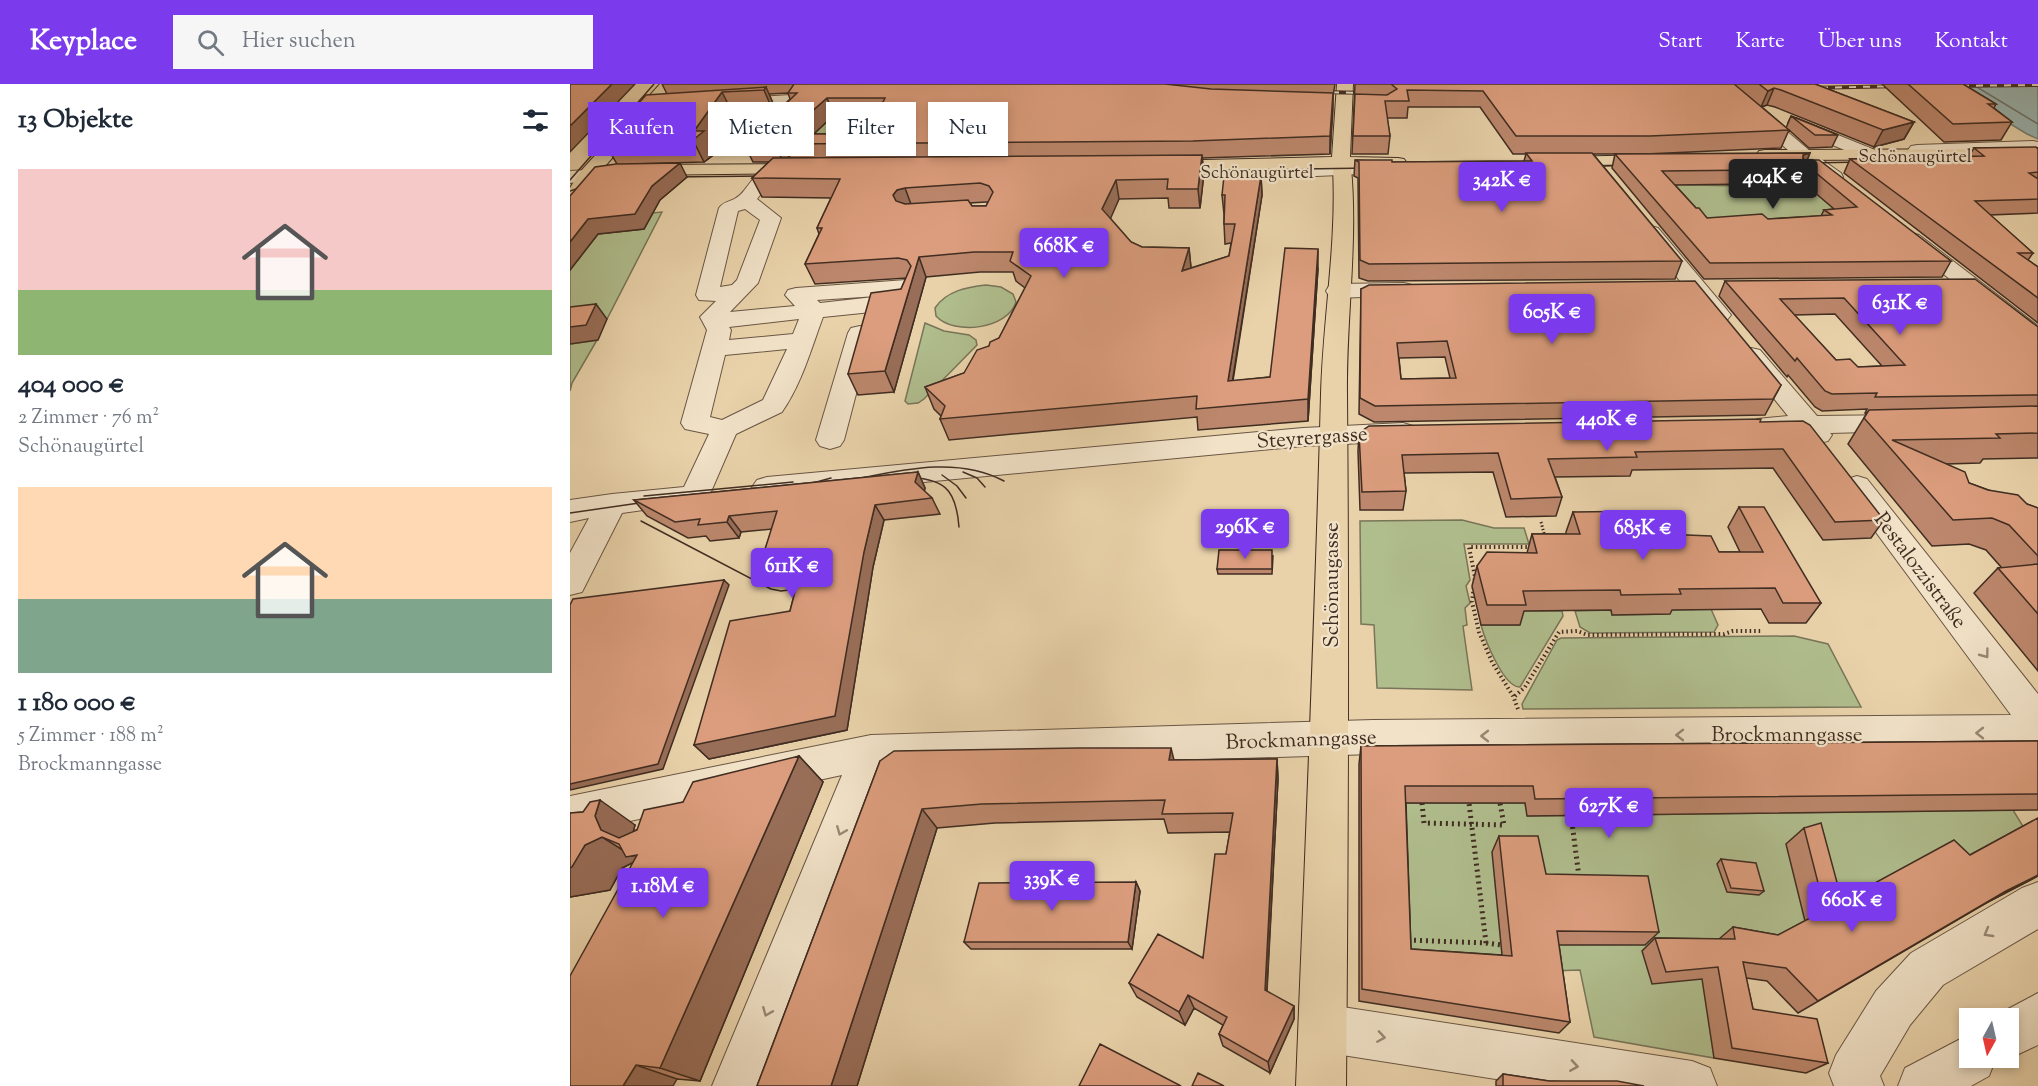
<!DOCTYPE html>
<html lang="de">
<meta charset="utf-8">
<style>
body{margin:0;font-family:"Sorts Mill Goudy",serif;background:#f6f6f7;color:#1f2937;height:100vh;display:flex;flex-direction:column;font-size:22px;white-space:nowrap}
*{box-sizing:border-box;margin:0}
p{font-size:20px;color:#747a83}
.icon{flex:none;width:33px;height:33px;fill:none;stroke:currentColor;stroke-width:2;stroke-linecap:round;stroke-linejoin:round}
.map{position:relative;flex:1;overflow:hidden}
.panel{display:flex;flex-direction:column;background:#fff;width:570px}
.panel>*{flex:none}
.top-card{position:absolute;left:18px;top:18px;width:570px;height:54px;display:flex;gap:12px}
.needle{width:39px;rotate:188deg}
.tools{position:absolute;left:1389px;top:924px;display:grid;gap:12px}
.tools a{display:grid;place-items:center;width:60px;height:60px;border-radius:0px;background:#fff;box-shadow:0 3px 9px #0003;font-size:30px}
.price{position:absolute;translate:-50% -51px;padding:0 14px;border-radius:6px;background:#7c3aed;color:#fff;font-size:20px;line-height:39px;filter:drop-shadow(0 2px 3px #0008)}
.price::after{content:'';position:absolute;left:50%;top:36px;width:18px;height:14px;margin-left:-9px;background:inherit;clip-path:polygon(0 0,100% 0,50% 100%)}
.price.current{background:#222;color:#fff}
ul{padding:0;list-style:none}
li{display:grid;align-content:center;gap:12px;height:318px;padding:0 18px}
li span{display:grid;place-items:center;height:186px;border-radius:0px;color:#555}
li>.icon{margin-inline-start:auto}
span .icon{width:108px;height:108px;fill:#fffc;stroke-width:1}
li b{font-size:26px}
h2{display:flex;justify-content:space-between;align-items:center;height:72px;padding:0 18px;font-size:26px}
.chip{padding:0 21px;border-radius:0px;background:#fff;box-shadow:0 3px 9px #0003;font-size:21px;line-height:54px}
.chip.current{background:#7c3aed;color:#fff}
header{display:flex;align-items:center;gap:36px;box-sizing:border-box;height:84px;padding:0 30px;background:#7c3aed;color:#fff}
header strong{font-size:28px}
nav{display:flex;gap:33px;margin-inline-start:auto;font-size:21px}
.search{width:420px;height:54px;background:#f6f6f7;display:flex;align-items:center;gap:15px;box-sizing:border-box;padding:0 21px;border-radius:0px;color:#747a83;font-size:22px}
main{display:flex;flex:1;min-height:0}
.map>svg:first-child{display:block}
</style>
<header>
<strong>Keyplace</strong>
<div class="search"><svg class="icon" aria-label="search" viewBox="0 0 24 24"><circle cx="10" cy="10" r="6"/><path d="M15 15l6 6"/></svg>Hier suchen</div>
<nav><a>Start</a><a>Karte</a><a>Über uns</a><a>Kontakt</a></nav>
</header>
<main>
<section class="panel">
<h2>13 Objekte<svg class="icon" aria-label="filters" viewBox="0 0 24 24"><path d="M4 7h16M4 17h16"/><circle cx="9" cy="7" r="2"/><circle cx="15" cy="17" r="2"/></svg></h2>
<ul>
<li><span style="background:linear-gradient(#f6c9c9 65%,#8fb573 0)"><svg class="icon" aria-label="home" viewBox="0 0 24 24"><path d="M3 11l9-7 9 7M6 9v11h12V9"/></svg></span><div><b>404 000 €</b><p>2 Zimmer · 76 m²</p><p>Schönaugürtel</p></div></li>
<li><span style="background:linear-gradient(#ffd9b3 60%,#7fa58c 0)"><svg class="icon" aria-label="home" viewBox="0 0 24 24"><path d="M3 11l9-7 9 7M6 9v11h12V9"/></svg></span><div><b>1 180 000 €</b><p>5 Zimmer · 188 m²</p><p>Brockmanngasse</p></div></li>
</ul>
</section>
<div class="map">
<svg width="1468" height="1002" viewBox="0 0 1468 1002">
<rect width="100%" height="100%" fill="#e9d2aa"/>
<filter id="stains"><feTurbulence type="fractalNoise" baseFrequency=".00333" numOctaves="4"/><feColorMatrix values="0 0 0 0 .2 0 0 0 0 .09 0 0 0 0 .02 0 0 0 .5 -.17"/></filter>
<radialGradient id="worn" r=".72"><stop offset=".6" stop-color="#630" stop-opacity="0"/><stop offset="1" stop-color="#630" stop-opacity=".3"/></radialGradient>
<!-- green -->
<path fill="#b0bd8d" stroke="#787558" stroke-width="1.5" d="M264 31H320L312 49 244 50Z
M1081 100 1169 102 1236 100 1268 128 1142 161Z
M92 128 37 235 0 239V178L8 176 37 133Z
M416 201 431 203 443 210 446 218C438 245 384 252 366 232L365 224C376 207 397 203 416 201Z
M355 239 374 247 399 251 406 256 407 261 354 315 348 319 338 320 335 317Z
M27 256 2 299 0 307V260Z
M892 436 924 444H954L959 460H894L900 496 896 502 900 519 895 524 897 541 893 542 902 606 807 604 804 541 791 540 790 437Z
M1141 525 1148 541 1144 548 1020 549 1010 543 1005 527 1041 526 1042 531 1099 530 1098 526Z
M947 527H992L993 532 950 603C934 604 915 556 911 541H949Z
M1224 552 1258 560 1291 623 953 625 952 620 987 556 991 554Z
M832 719H955L958 732 1443 726 1454 744 1376 787 1190 864 1147 857 1144 974 1024 953 1010 886 981 887 975 861 1065 808 934 884 837 878Z"/>
<!-- water -->
<path fill="#9ab6b2" stroke="#767f78" stroke-width="1.5" d="M1375 0H1468V55L1457 50Z"/>
<g fill="none" stroke-linecap="round" stroke-linejoin="round">
<!-- shore -->
<path stroke="#6d726a" stroke-width="1.5" d="M1402 0 1468 40"/>
<!-- minor casing -->
<g stroke="#6a5644" stroke-width="2">
<path id="minor" d="M221 11 229 16 219 31 213 33 205 28 209 21 156 25 148 20 156 15Z
M1181 20 1187 22 1240 67 1271 89 1273 93 1271 97H1257L1228 75 1175 28 1173 25Z
M1226 34 1310 68 1313 72 1310 76H1298L1220 43 1218 39 1220 35Z
M1463 57 1468 58V66L1347 71 1341 70 1338 66 1341 62 1347 61Z
M829 79 835 80 838 84 835 88 702 94 696 92 693 88 696 84 702 82Z
M17 86 24 88 26 92 24 96 0 99V87Z
M195 87 202 89 204 93 187 115 211 134 188 199 160 228 225 222 215 211 218 206 226 204 336 196 344 198 347 203 339 223 331 225 253 233C241 265 232 299 212 328L166 350 137 417 52 429 12 508 0 511V469L19 434 0 438V416L42 410 114 403 139 350 115 345 111 339 137 246 130 233 146 217 129 216 126 211 149 124C154 117 160 118 166 114 177 108 181 91 195 87ZM175 125 190 136 167 196 162 201 150 203 168 127ZM322 211 250 219 247 216ZM229 235 223 250 159 256 161 246 159 243ZM217 265 193 316 152 336 140 333 155 271Z
M1081 142 1088 144 1157 226 1161 231 1157 236 1149 238 1141 236 1071 148 1074 144Z
M1342 149 1349 151 1468 242V261L1459 259 1335 159 1332 155 1335 151Z
M834 199 842 201 845 206 842 211 767 214 759 212 756 207 759 202 767 200Z
M290 242 299 244 302 249 274 356 270 362 260 365 250 362 246 356 278 249 281 244Z
M1181 264 1190 266 1247 332 1334 331 1344 333 1348 339 1344 345 1334 347 1260 349 1262 351 1258 357C1245 360 1240 359 1232 349L1197 350 1187 347 1183 341 1187 335 1218 332 1169 271 1172 266Z
M833 339 843 342 847 348 843 354 833 357 733 362 197 413 187 410 182 403 187 396 197 393 733 344Z
M1287 392 1297 395 1468 610V665L803 670 314 685 192 1002H142L272 691 0 750V712L301 651 803 636 1441 631 1277 409 1272 402 1277 395Z
M1468 798V845L1373 901 1340 941 1310 992 1314 1002H1264L1259 989 1266 971 1306 907 1341 869 1452 804Z
M1468 909V961L1438 975 1433 974H1438V934H1421Z
M753 920 1122 977 1140 984 1147 1002H971L753 968 736 961 729 944 736 927Z
M1400 950V974H1426L1419 992 1401 1002H1328L1335 984Z"/>
</g>
<!-- major casing -->
<g stroke="#402d22" stroke-width="2">
<path id="major" d="M90 0H106L24 95 7 122 0 124V104L10 88Z
M767 0H783L780 73 828 74 834 75 837 79 834 83 828 84H781C788 159 776 235 777 310 779 541 778 771 776 1002H726C735 771 745 541 751 310 753 235 767 159 763 84L589 87 583 86 580 82 583 78 589 77 762 73Z
M1468 65V75L1195 76 1189 75 1186 71 1189 67 1195 66Z
M1089 71 1095 72 1098 76 1095 80 985 83 979 82 976 78 979 74 985 73Z
M234 80 240 81 243 85 240 89 70 91 64 90 61 86 64 82 70 81Z"/>
</g>
<!-- path-far3 -->
<path stroke="#402d22" stroke-width="2" stroke-dasharray="1 1.5" stroke-linecap="butt" d="M255 53 274 31"/>
<!-- path-far2 -->
<path stroke="#402d22" stroke-width="3" stroke-dasharray="1.5 2" stroke-linecap="butt" d="M971 438 975 453"/>
<!-- path-far1 -->
<path stroke="#402d22" stroke-width="4" stroke-dasharray="1.5 3" stroke-linecap="butt" d="M945 612 955 603 989 548 1007 547 1018 551 1154 550 1163 547H1192
M948 625 943 612 922 578 909 548 902 518 905 493 899 463H962"/>
<!-- path -->
<path stroke="#402d22" stroke-width="5" stroke-dasharray="2 4" stroke-linecap="butt" d="M852 719 854 739 934 741 930 719
M1001 731 1009 793
M838 856 916 859 899 719
M916 859 932 861"/>
<!-- minor -->
<use href="#minor" fill="#f1e2c8" fill-rule="evenodd"/>
<!-- major -->
<use href="#major" fill="#e9d2aa" fill-rule="evenodd"/>
<!-- tram -->
<path stroke="#402d22" stroke-width="1.5" d="M1237 79 1294 78
M1015 82 1060 81
M616 87 799 84
M100 93 202 92
M0 96 84 0
M0 107 23 99
M393 388 407 394 415 403
M372 391 387 402 396 414
M333 393C373 394 386 403 389 443
M282 396C332 386 387 372 434 397
M232 402 261 394
M74 412 223 398
M0 429 83 417
M71 437 201 505 211 507 242 503"/>
<!-- rail casing -->
<g stroke="#402d22" stroke-width="4">
<path id="rail" d="M1378 2 1468 1
M1237 4 1333 2
M748 8 802 9"/>
</g>
<!-- rail -->
<use href="#rail" stroke="#f1e2c8" stroke-width="2" stroke-dasharray="7" stroke-linecap="butt"/>
<!-- path-bridge -->
<path stroke="#402d22" stroke-width="2" stroke-dasharray="1 1.5" stroke-linecap="butt" d="M1468 64H1465L1468 66"/>
</g>
<!-- wall -->
<path fill="#bc876c" stroke="#402d22" stroke-width="1.5" fill-rule="evenodd" d="M92 0H765L763 12 760 70 632 74 634 89 630 124H599L598 114 549 115 540 134 561 158 572 163 619 164 621 184 659 172 661 159 655 160 654 140V130L652 111 691 92 692 111 663 297 700 293 748 184 738 337 628 346 627 333 379 356 370 335 371 332 364 325 355 303 394 289 419 262 429 254 455 204 446 197 443 188H410L356 193 324 308 288 311 278 290 331 205 336 194 245 200 235 180 249 150 247 144 261 114 192 113 182 94 199 78H183L174 60 220 15 218 9 199 10 205 24 203 27 162 28 141 60 146 69 134 78 61 80 117 93 90 116 74 145 28 150 0 186V112L47 80 34 58 97 10ZM264 31H306L297 50H243ZM416 118H418L416 122H402L400 119Z
M785 0H1245L1344 38 1334 55 1304 63 1205 23 1197 21 1192 23 1216 44 1221 32 1268 51 1262 63 1239 64 1219 46 1211 64 1075 70H1023L1112 177 1105 195 798 197 789 194 788 94 784 92 785 76 822 78 954 77 956 70H943L910 23H838L837 34H817L820 52 818 70H782Z
M1312 0H1393L1426 20 1424 24 1442 38 1431 56 1374 58Z
M1404 64 1468 65V129L1420 131 1463 169 1458 176 1468 183V239L1274 89 1280 75 1399 72Z
M1240 69 1237 76 1381 177 1372 193 1134 195 1042 84 1045 70ZM1230 96 1264 125 1254 126 1251 132 1198 135 1137 134 1126 124 1105 101 1183 100V98L1228 100Z
M1155 197 1468 243V374L1413 375 1410 379 1377 380 1399 399 1468 424V587L1404 509 1428 484 1431 483 1416 466 1399 460 1362 462 1278 360 1297 329H1295L1297 325 1252 327 1245 323 1218 291 1217 293 1149 212ZM1265 230 1312 282 1288 283 1266 276 1224 231Z
M791 205 1211 301 1195 331 804 338 789 330ZM875 273 880 294 831 295 829 274Z
M1190 338 1314 436 1301 454 1253 456 1203 384 1062 386 1060 392 985 393 992 413 986 432 936 433 923 388 834 389 836 407 833 426H790L788 367 789 349Z
M348 388 355 404 354 407 362 414 370 430 314 436 303 483 277 646 139 675 124 661 220 527 229 493 202 497 190 481 202 445 171 448 169 454 140 457 136 452 118 454 77 432 64 416Z
M1169 423 1251 519 1236 539H1199L1191 525 1102 526 1100 530 1042 531 1041 526 954 527 950 541H911L902 502 907 482 957 469 962 450H996V448L1003 428 1093 450 1149 468H1170L1158 443Z
M703 472 702 490H648L647 485Z
M1468 657V726L957 732 955 719H836L841 865 932 871 922 768 929 752 976 790 1089 848 1075 861H989L1000 938 989 949 789 917V680L791 662Z
M229 672 253 698 130 997 107 995 0 1002 64 778 52 784 40 806 0 813V729L13 728 65 741 63 748 113 718Z
M707 675 708 695 697 908 724 922V935L700 989 653 962 649 950 653 941 624 924 615 941 567 913 559 899 633 874 656 770 660 748 598 749 594 735 425 739 367 744 287 1002H187L310 677 604 676Z
M1468 734V792L1418 818 1228 929 1197 897 1176 894 1183 925 1258 979 1236 989 1144 974 1132 895 1082 900 1072 867 1085 854 1149 855 1163 843 1208 851 1235 837 1216 760 1234 744 1272 817 1400 771Z
M1151 775 1194 807 1189 811 1157 808 1147 780Z
M566 798 570 807 562 865H401L394 858Z
M933 990 979 997 1074 1002H926V997Z"/>
<!-- shaded-wall -->
<path fill="#996e58" stroke="#402d22" stroke-width="1.5" d="M42 0H65L0 68V42Z
M196 3 205 24 203 27 194 6Z
M1204 4 1197 21 1191 23 1198 7Z
M152 8 162 28 141 60 146 69 134 78 123 56 124 47Z
M763 9V26L760 70V52Z
M257 14 264 31 233 60H217L222 70 213 78 205 60Z
M1344 38 1334 55 1304 63 1313 46Z
M1240 69 1235 81 1234 79 1233 71Z
M632 71 634 89 630 124 628 105Z
M110 79 117 93 90 116 74 145 28 150 0 186V158L18 135 82 102Z
M691 92 692 111 659 318 658 297Z
M546 96 549 115 536 145 532 125Z
M335 104 342 123 330 130 323 111 327 106Z
M619 164 621 184 612 187Z
M748 165V184L738 337V315Z
M349 173 356 193 324 308 315 287Z
M26 220 37 235 28 256 0 260V243Z
M348 388 355 404 353 414 345 398Z
M305 421 314 436 303 483 277 646 139 675 124 661 294 468Z
M159 432 171 448 169 454 157 438Z
M154 496 159 501 93 685 0 706V700Z
M601 664 606 684 599 676Z
M229 672 253 698 130 997 90 984Z
M707 675 708 695 696 920 695 906Z
M30 716 65 741 61 756 67 770 31 746 25 732Z
M352 725 367 744 287 1002H261Z
M32 753 62 772 67 771 64 778 52 784 40 806 0 813V784L15 761Z
M1468 791V792L1410 822 1436 807Z
M566 798 570 807 562 865 558 858Z
M618 911 624 924 615 941 609 928Z
M724 922V935L700 989 698 978Z
M66 981 107 995 103 1002H53Z"/>
<!-- building -->
<path fill="#db9d7d" stroke="#402d22" stroke-width="1.5" fill-rule="evenodd" d="M0 0H42L0 42Z
M224 0H595L641 5 763 9 760 52 623 57 217 60 226 50H297L315 14H257L205 60H174L227 9H218Z
M821 0H1164L1219 46 1080 52H946L913 7 837 6 839 17H815L820 52H783L785 10 817 11 827 5Z
M1189 0H1245L1344 38 1313 46 1211 6 1204 4 1198 7Z
M1338 0H1393L1426 20H1418L1442 38 1383 40Z
M196 3 194 6 152 8 124 47H134L123 56 34 58 76 11Z
M1221 32 1268 51H1245Z
M1466 63 1468 65V88L1459 89 1468 95V115L1405 117 1463 169H1448L1468 183V214L1280 75 1414 72 1404 64Z
M956 69H1022L1112 177 799 180 790 176 789 78 785 76H822V78L962 77Z
M1240 69 1233 71V76H1249L1381 177 1140 179 1045 70ZM1234 79 1287 123 1254 126 1262 131 1198 135 1192 130 1137 134 1129 124H1126L1092 87 1188 86 1186 84 1235 85Z
M632 71 628 105H597L598 95 546 96 532 125 561 158 572 163 619 164 612 187 659 172 665 140H654L655 111H652L654 92H691L658 297 700 293 715 164 748 165 738 315 626 325 627 312 370 335 375 322 355 303 394 289 407 266 419 262 420 258 429 254 461 192 440 177 443 168H404L349 173 315 287 278 290 301 209 331 205 341 182 337 176 328 174 235 180 252 144H247L270 95 182 94 203 74ZM410 99 419 102 423 108 416 122H402L398 116 335 120 326 117 323 111 327 106 335 104Z
M110 79 82 102 65 130 18 135 0 158V112L25 83 46 80Z
M1405 195 1468 243V311L1305 313 1307 309 1262 310 1255 307 1227 274 1225 277 1155 197ZM1274 214 1335 281 1288 283 1280 275 1266 276 1210 215Z
M1125 197 1211 301 1203 315 805 322 790 314 791 205 799 201ZM877 257 886 294 831 295 827 259Z
M26 220 16 241 0 243V223Z
M1468 322V349L1426 350 1430 354 1322 356 1395 388 1399 399 1418 406 1448 411 1457 420 1468 424V472L1439 441 1422 434 1383 436 1294 334 1299 326Z
M1191 335 1190 338 1233 337 1240 341 1314 436 1265 438 1213 365 1065 368 1067 373 978 375 992 413 941 415 928 369 832 371 836 407 792 408 789 349 799 342Z
M348 388 345 398 362 414 305 421 294 468 265 632 124 661 160 537 220 527 233 476 190 481 207 427 159 432 157 438 128 441 130 435 105 438 64 416Z
M1169 423H1194L1251 519H1213L1205 504 1109 505 1111 510 1051 511 1050 506 953 507 956 521H917L907 482 917 468 967 469 962 450H1010L1003 428 1083 427 1093 450 1141 452 1149 468H1193Z
M649 466H702V485H647Z
M1468 480V530L1428 484Z
M154 496 88 680 0 700V521L3 515Z
M1468 657V710L965 715 963 702H835L841 865 942 872 929 752H968L976 790 1078 792 1089 848 987 847 1000 938 792 905 791 662Z
M509 664H601L599 676 707 675 695 906 724 922 698 978 649 950 657 933 618 911 609 928 559 899 588 850 633 874 645 770H656L663 729 592 730 595 716 412 720 352 725 261 1002H187L310 677 324 667Z
M229 672 90 984 66 981 53 1002H0V892L67 771 56 773 49 760 32 753 15 761 2 783 0 784V729L13 728 20 718 30 716 25 732 31 746 49 754 67 746 74 726 113 718 123 698Z
M1468 734V791L1436 807 1248 917 1216 884 1173 878 1183 925 1247 935 1258 979 1162 964 1148 883 1096 888 1085 854 1165 855 1163 843 1208 851 1255 826 1234 744 1251 739 1272 817 1384 756 1400 771Z
M1151 775 1186 779 1194 807 1161 804Z
M566 798 558 858H394L409 799Z
M530 960 611 1002H509Z
M628 989 654 1002H622Z
M933 990 979 997H1047L1074 1002H933Z"/>
<!-- one-way arrows -->
<defs><path id="oneway-chevron" d="M-2-3.5L2.5 0L-2 3.5" fill="none" stroke-width="1.6" stroke-linecap="round" stroke-linejoin="round" transform="scale(1.5)"/></defs>
<g stroke="#988875">
<use href="#oneway-chevron" transform="translate(1415 570) rotate(53)"/>
<use href="#oneway-chevron" transform="translate(1410 649) rotate(180)"/>
<use href="#oneway-chevron" transform="translate(1110 651) rotate(180)"/>
<use href="#oneway-chevron" transform="translate(915 652) rotate(180)"/>
<use href="#oneway-chevron" transform="translate(271 747) rotate(112)"/>
<use href="#oneway-chevron" transform="translate(1418 849) rotate(150)"/>
<use href="#oneway-chevron" transform="translate(197 928) rotate(112)"/>
<use href="#oneway-chevron" transform="translate(811 953) rotate(9)"/>
<use href="#oneway-chevron" transform="translate(1004 982) rotate(9)"/>
</g>
<g text-anchor="middle" stroke-width="4.5" stroke-linejoin="round" paint-order="stroke">
<!-- far-street labels -->
<g font-size="18" fill="#402d22" stroke="#f1e2c8">
<text x="1345" y="78">Schönaugürtel</text>
<text x="687" y="94">Schönaugürtel</text>
</g>
<!-- street labels -->
<g font-size="21" fill="#402d22" stroke="#f1e2c8">
<text transform="translate(742 353) rotate(-4)" y="7">Steyrergasse</text>
<text transform="translate(1351 486) rotate(53)" y="7">Pestalozzistraße</text>
<text transform="translate(761 501) rotate(-90)" y="7">Schönaugasse</text>
<text x="1217" y="657">Brockmanngasse</text>
<text transform="translate(731 655) rotate(-2)" y="7">Brockmanngasse</text>
</g>
</g>
<rect width="100%" height="100%" filter="url(#stains)"/>
<rect width="100%" height="100%" fill="url(#worn)"/>
</svg>
<div class="tools">
<a><svg class="needle" viewBox="-14 -14 28 28"><path d="M0-13l5 13h-10z" fill="#e53935"/><path d="M0 13l5-13h-10z" fill="#747a83"/></svg></a>
</div>
<b class="price current" style="left:1203px;top:126px">404K €</b>
<b class="price" style="left:932px;top:129px">342K €</b>
<b class="price" style="left:494px;top:195px">668K €</b>
<b class="price" style="left:1330px;top:252px">631K €</b>
<b class="price" style="left:982px;top:261px">605K €</b>
<b class="price" style="left:1037px;top:368px">440K €</b>
<b class="price" style="left:675px;top:476px">296K €</b>
<b class="price" style="left:1073px;top:477px">685K €</b>
<b class="price" style="left:222px;top:515px">611K €</b>
<b class="price" style="left:1039px;top:755px">627K €</b>
<b class="price" style="left:482px;top:828px">339K €</b>
<b class="price" style="left:93px;top:835px">1.18M €</b>
<b class="price" style="left:1282px;top:849px">660K €</b>
<div class="top-card">
<a class="chip current">Kaufen</a>
<a class="chip">Mieten</a>
<a class="chip">Filter</a>
<a class="chip">Neu</a>
</div>
</div>
</main>
